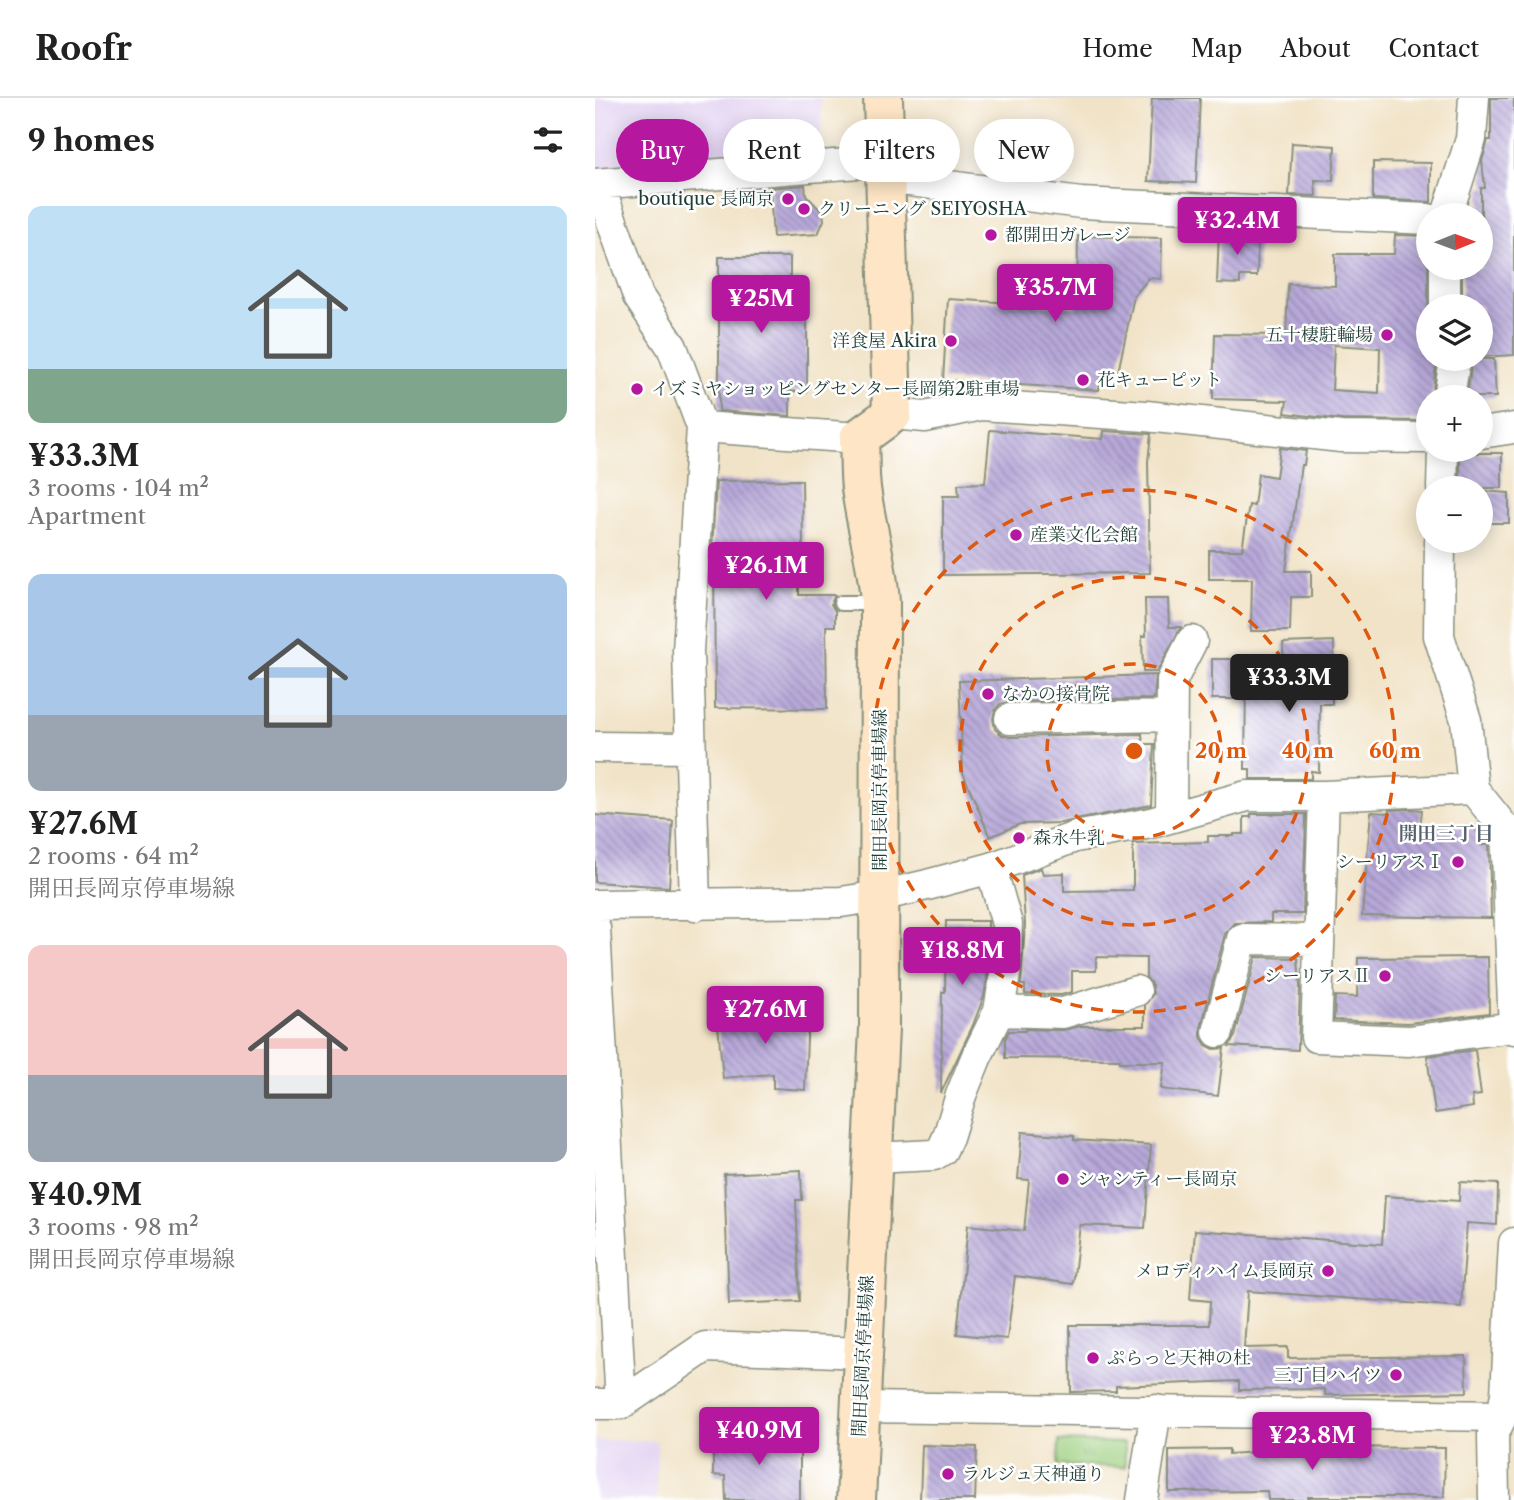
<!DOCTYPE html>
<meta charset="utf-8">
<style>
body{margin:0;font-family:"Libre Caslon Text","Noto Serif JP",serif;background:#f2f2f2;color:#222;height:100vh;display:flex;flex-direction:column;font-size:26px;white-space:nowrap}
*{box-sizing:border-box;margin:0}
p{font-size:23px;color:#767676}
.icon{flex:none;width:38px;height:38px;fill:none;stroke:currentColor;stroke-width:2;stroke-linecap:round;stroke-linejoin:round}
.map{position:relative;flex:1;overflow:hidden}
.panel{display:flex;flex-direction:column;background:#fff;width:595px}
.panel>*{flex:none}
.top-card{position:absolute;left:21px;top:21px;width:665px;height:63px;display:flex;gap:14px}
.needle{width:46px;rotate:89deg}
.tools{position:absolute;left:821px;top:105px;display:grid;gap:14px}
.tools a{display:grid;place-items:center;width:77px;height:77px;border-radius:50%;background:#fff;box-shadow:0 4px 18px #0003;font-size:35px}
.price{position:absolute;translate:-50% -60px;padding:0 16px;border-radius:7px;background:#b5179e;color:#fff;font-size:23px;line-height:46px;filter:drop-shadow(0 2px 4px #0008)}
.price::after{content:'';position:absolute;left:50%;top:42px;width:21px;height:16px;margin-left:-10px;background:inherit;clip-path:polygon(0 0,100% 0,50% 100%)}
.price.selected{background:#222;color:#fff}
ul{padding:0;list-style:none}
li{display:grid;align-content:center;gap:14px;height:371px;padding:0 28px}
li span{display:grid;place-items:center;height:217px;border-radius:14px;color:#555}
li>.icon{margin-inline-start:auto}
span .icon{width:126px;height:126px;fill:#fffc;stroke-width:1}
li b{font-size:30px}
h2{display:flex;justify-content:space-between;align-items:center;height:84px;padding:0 28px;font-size:30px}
.tag{padding:0 24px;border-radius:32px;background:#fff;box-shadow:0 4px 18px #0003;font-size:24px;line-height:63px}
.tag.selected{background:#b5179e;color:#fff}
header{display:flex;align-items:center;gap:42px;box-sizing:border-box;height:98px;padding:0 35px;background:#fff;border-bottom:2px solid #e0e0e0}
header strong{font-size:33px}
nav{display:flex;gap:38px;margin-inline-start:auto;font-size:24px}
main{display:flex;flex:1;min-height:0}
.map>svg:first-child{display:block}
</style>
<header>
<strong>Roofr</strong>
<nav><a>Home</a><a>Map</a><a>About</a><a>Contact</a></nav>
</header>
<main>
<section class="panel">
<h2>9 homes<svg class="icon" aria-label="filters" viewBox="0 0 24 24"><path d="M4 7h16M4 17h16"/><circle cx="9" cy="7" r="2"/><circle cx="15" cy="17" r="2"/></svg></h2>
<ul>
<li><span style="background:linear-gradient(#bfe0f5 75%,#7fa58c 0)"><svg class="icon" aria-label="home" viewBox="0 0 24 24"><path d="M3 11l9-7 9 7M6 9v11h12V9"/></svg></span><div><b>¥33.3M</b><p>3 rooms · 104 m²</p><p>Apartment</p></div></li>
<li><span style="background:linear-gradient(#a9c7e8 65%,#9aa5b1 0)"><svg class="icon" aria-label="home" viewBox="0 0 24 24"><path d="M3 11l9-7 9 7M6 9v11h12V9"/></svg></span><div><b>¥27.6M</b><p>2 rooms · 64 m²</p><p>開田長岡京停車場線</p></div></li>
<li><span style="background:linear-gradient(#f6c9c9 60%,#9aa5b1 0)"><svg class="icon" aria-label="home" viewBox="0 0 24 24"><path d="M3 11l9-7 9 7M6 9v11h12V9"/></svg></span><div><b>¥40.9M</b><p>3 rooms · 98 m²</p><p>開田長岡京停車場線</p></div></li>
</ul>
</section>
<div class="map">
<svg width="919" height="1402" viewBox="0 0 919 1402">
<defs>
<pattern id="park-tufts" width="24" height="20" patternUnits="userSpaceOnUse" patternTransform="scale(1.75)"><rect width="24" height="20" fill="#9dcf7e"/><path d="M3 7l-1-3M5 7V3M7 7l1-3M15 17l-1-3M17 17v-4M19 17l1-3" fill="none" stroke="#7fa968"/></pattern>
<pattern id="building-back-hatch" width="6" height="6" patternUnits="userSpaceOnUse" patternTransform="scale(1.75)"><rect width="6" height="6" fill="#b7a8d9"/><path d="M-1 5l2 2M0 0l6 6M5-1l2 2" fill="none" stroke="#948ab1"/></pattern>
</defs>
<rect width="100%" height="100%" fill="#fff"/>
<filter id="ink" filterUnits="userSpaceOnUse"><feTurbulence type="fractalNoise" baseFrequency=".0143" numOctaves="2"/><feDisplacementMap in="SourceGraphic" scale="14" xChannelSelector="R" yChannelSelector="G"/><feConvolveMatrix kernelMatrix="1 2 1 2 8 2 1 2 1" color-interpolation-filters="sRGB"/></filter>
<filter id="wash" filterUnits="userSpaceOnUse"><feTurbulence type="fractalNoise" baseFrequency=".00686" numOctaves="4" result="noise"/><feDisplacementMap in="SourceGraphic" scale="28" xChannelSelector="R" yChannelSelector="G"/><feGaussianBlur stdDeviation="1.57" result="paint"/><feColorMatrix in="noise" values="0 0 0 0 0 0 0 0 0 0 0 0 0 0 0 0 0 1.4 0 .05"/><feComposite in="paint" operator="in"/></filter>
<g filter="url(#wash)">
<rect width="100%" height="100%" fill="#f1e3c7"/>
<!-- built -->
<path fill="#e3d3f2" d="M0 0H226V36L207 60 0 73Z
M0 1342 62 1343 61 1402H0Z"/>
<!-- park -->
<path fill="url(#park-tufts)" stroke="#5e8659" stroke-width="2" d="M464 1343 530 1345V1369L463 1367Z"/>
<g id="blocks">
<!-- building -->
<path fill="url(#building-back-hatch)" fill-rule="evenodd" d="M557 0H605L601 85 553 83Z
M896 0H919V257L886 259V208H867V170H886V90H890L887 63 893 42H896Z
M697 45 740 48 738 83 720 82 721 98 694 97Z
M778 64 836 65V104L778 101Z
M210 87 211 97 228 115 229 122 223 136 178 139 175 90Z
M624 134 663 135 662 178H645V186L622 185Z
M800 137 833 138V261H842L837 299H833V323L747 322 690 315 692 303 618 301 620 236 691 237 693 186 740 188V156H799ZM739 247 785 250 784 295 737 292Z
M483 138 567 140 566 181 554 180 539 198 522 279H506L504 292 348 282 353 201 482 209Z
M124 159H195V182H212V294L195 293V318L124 313Z
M877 261H899L901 299H872Z
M395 332 508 341 509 333 556 336 553 364 555 475 348 477V398H364L363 386 390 385Z
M685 350 711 353 709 367H706L691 473H716V499H696L695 533H656L657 481H614V452H647L654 407 659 408 663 376 681 379Z
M865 355H907V390H865Z
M207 382 208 450H204V497H240L236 506 240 513V528H231L232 611 120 610 119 451H117L121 383Z
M886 393 914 395V425H886Z
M550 501H573L574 529H586L562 574H548L547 538H551Z
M739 543V572H736L737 606H725L724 674 716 673V681H655V671H650L651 583 689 579 688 545Z
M617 561H642L643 601H617Z
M561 577 559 601 415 604 405 606 400 612 398 621 400 631 407 637 415 639 547 636 548 646H559L556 707 466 725 425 726 395 739 368 675 364 583Z
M815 711 827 712 825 730 882 728V734H885V747H894L896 820 767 818 776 714 794 715V712Z
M656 716H711L708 816H676V824L640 825 630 836 606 930V939L611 947 619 951 629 950 623 998 566 991 570 964H525V961L410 960V941L414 933H430V931L468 932 486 928H550V907L558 896 557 887 551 879V860L501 859V873H477V894L466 897 430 896V887H426L430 826 427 777 446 770 448 776 469 775V793L538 792V746L613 744V738H639V736H649V719H656Z
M0 717 78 723 74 789 0 784Z
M351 823H393L394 868 389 898 378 927 346 995 347 894H350Z
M661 859 703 860 705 887 703 952 634 948 640 938Z
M893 859 894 915 813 925 739 922 740 898 762 899 763 860Z
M179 912 213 913 210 992 178 990V976L128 980 122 916Z
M880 952 886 997 877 998 878 1009 840 1015 832 958Z
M427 1034 479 1038V1042L556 1047 550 1130 485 1127 478 1186 420 1178 412 1241 362 1236 373 1127 429 1133 434 1082 423 1081Z
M206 1072 207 1102H201L205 1203 134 1206 129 1076Z
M865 1084 903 1086 902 1127 872 1125 866 1209 653 1193 649 1250 693 1249V1260L871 1258 872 1294 730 1297V1291L644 1292V1283L521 1288V1293L476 1294 475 1227H614L615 1203 595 1201 600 1132 787 1146 790 1098 864 1103Z
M118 1337 205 1338V1402H131L130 1378 118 1377Z
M327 1347 382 1349 380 1402H325Z
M727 1349 850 1350 849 1399H713V1402H673L672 1393 574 1394V1352L634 1351V1356Z"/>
</g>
</g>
<g filter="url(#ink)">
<use href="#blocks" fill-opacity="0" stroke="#88907e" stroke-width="2"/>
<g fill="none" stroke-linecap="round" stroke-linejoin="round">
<!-- service casing -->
<g stroke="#88907e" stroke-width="18">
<path id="service" d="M246 505H284"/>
</g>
<!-- minor casing -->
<g stroke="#88907e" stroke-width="33">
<path id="minor" d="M291 80 486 105 833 121
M0 86 289 63
M4 86 43 198 77 249 107 329 93 553 100 808
M852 117 876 41 879 0
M850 170V208
M854 299 860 261
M297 316 330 319 386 307 551 318 746 339 833 340
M107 329 264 340
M886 335 919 330
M847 390 848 352
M845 443 844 538 871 622 878 691 911 732 919 734
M415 621 576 618
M0 649 94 650
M729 698 721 939 814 943 919 929
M576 719 577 582 597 543
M911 732 919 931
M0 807 246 804 285 798 332 787 396 770 480 739 556 725 652 698H729L878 691
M0 830 26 1306
M404 913 468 915 541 893
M623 934 647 841 724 842
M278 1060 339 1057 347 1052 353 1039 366 997 381 960 404 913 411 870 412 826 396 770
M0 1306H26L110 1249 268 1255
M265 1309 907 1318
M547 1402 561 1312
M899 1402 898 1336 907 1318 911 1296 919 1145"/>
</g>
<!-- secondary casing -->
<g stroke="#88907e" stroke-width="42">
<path id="secondary" d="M261 1402 284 931 285 505C283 466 271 429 266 390 264 373 265 356 264 340L297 316 288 0"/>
</g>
<!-- service -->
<use href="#service" stroke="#fff" stroke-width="14"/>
<!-- minor -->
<use href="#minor" stroke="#fff" stroke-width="30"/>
<!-- secondary -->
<use href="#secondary" stroke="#fde5c5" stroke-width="38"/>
</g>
</g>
<!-- distance rings -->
<g fill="none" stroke="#de580e" stroke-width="3.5" stroke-dasharray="12 9">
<circle cx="539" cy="653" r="87"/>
<circle cx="539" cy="653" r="174"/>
<circle cx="539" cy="653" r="261"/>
</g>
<!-- markers -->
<g fill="#b5179e" stroke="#fff" stroke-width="2.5">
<circle cx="193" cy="101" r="7"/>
<circle cx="209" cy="111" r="7"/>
<circle cx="396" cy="137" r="7"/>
<circle cx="792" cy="237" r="7"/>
<circle cx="356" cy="243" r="7"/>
<circle cx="488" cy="282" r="7"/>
<circle cx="42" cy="291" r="7"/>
<circle cx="421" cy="437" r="7"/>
<circle cx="393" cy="596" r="7"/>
<circle cx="424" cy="740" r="7"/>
<circle cx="863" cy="764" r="7"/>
<circle cx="790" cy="878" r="7"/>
<circle cx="468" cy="1081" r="7"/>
<circle cx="733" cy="1173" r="7"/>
<circle cx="498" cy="1260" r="7"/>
<circle cx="801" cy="1277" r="7"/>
<circle cx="353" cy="1376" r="7"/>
</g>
<g text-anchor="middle" stroke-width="5" stroke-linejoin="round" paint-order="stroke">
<!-- poi labels -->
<g font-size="18" fill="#1f3d34" stroke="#fff" text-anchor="start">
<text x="179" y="107" text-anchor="end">boutique 長岡京</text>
<text x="223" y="117">クリーニング SEIYOSHA</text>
<text x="410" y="143">都開田ガレージ</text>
<text x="778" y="243" text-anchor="end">五十棲駐輪場</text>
<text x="342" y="249" text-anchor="end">洋食屋 Akira</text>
<text x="502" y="288">花キューピット</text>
<text x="56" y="297">イズミヤショッピングセンター長岡第2駐車場</text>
<text x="435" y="443">産業文化会館</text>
<text x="407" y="602">なかの接骨院</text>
<text x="438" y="746">森永牛乳</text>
<text x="849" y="770" text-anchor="end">シーリアスⅠ</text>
<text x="776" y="884" text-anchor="end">シーリアスⅡ</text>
<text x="482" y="1087">シャンティー長岡京</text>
<text x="719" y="1179" text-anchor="end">メロディハイム長岡京</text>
<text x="512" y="1266">ぷらっと天神の杜</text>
<text x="787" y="1283" text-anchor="end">三丁目ハイツ</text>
<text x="367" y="1382">ラルジュ天神通り</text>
</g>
<!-- street labels -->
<g font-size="18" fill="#1f3d34" stroke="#fff">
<text transform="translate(285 692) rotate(-90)" y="6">開田長岡京停車場線</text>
<text transform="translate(268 1258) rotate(-87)" y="6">開田長岡京停車場線</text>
</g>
<!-- neighbourhood labels -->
<g font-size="19" font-weight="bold" fill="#54626e" stroke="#fff">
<text x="851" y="742">開田三丁目</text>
</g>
</g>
<circle cx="539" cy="653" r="10" fill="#de580e" stroke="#fff" stroke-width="3.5"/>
<g font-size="21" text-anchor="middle" font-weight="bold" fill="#de580e" stroke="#fff" stroke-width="5" stroke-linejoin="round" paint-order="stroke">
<text x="626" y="660">20 m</text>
<text x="713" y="660">40 m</text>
<text x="800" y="660">60 m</text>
</g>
</svg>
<div class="tools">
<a><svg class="needle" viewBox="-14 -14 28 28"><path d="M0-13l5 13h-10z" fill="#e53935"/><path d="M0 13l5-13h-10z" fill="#767676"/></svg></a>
<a><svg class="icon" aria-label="layers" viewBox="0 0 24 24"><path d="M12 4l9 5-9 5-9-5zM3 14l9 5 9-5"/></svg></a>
<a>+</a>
<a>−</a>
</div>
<b class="price" style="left:642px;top:159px">¥32.4M</b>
<b class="price" style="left:460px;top:226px">¥35.7M</b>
<b class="price" style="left:166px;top:237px">¥25M</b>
<b class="price" style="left:171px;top:504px">¥26.1M</b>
<b class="price selected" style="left:694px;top:616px">¥33.3M</b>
<b class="price" style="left:367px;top:889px">¥18.8M</b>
<b class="price" style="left:170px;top:948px">¥27.6M</b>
<b class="price" style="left:164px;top:1369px">¥40.9M</b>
<b class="price" style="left:717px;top:1374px">¥23.8M</b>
<div class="top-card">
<a class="tag selected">Buy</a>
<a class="tag">Rent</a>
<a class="tag">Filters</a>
<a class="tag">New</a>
</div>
</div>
</main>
